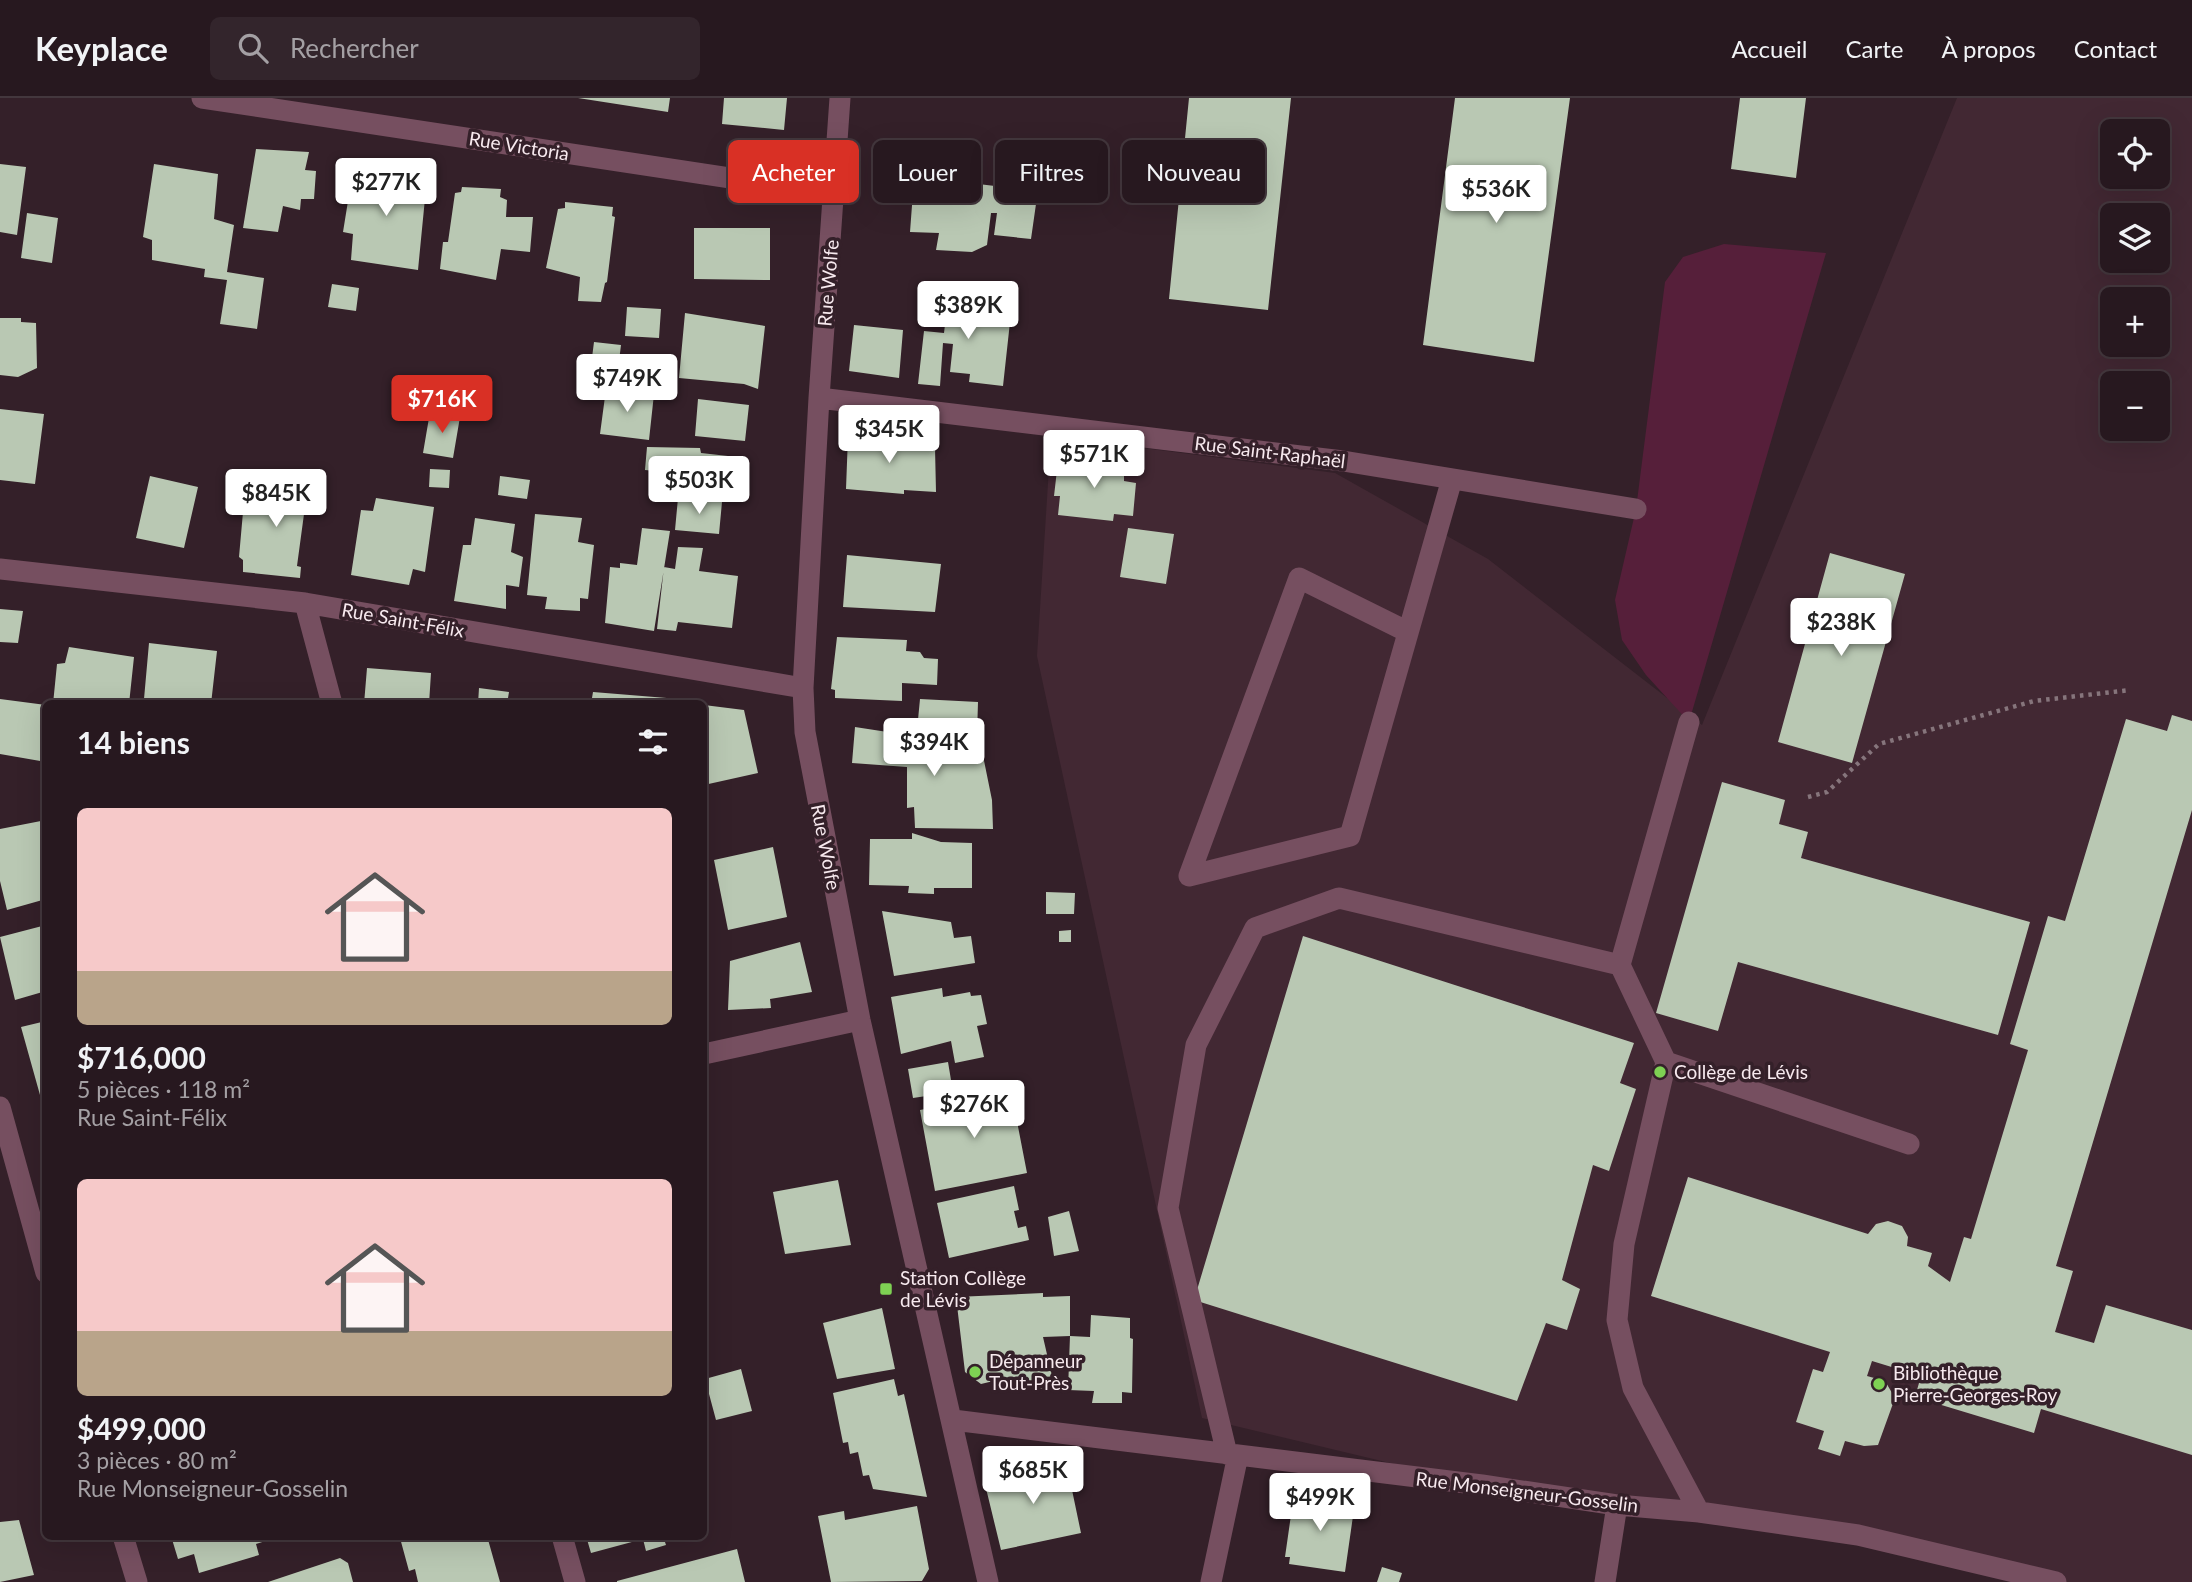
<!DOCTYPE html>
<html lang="fr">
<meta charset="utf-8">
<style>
body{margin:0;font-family:Lato,sans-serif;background:#33252c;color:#f1f3f6;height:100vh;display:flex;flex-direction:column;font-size:26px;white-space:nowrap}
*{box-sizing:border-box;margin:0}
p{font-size:23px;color:#a4a0a4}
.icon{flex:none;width:38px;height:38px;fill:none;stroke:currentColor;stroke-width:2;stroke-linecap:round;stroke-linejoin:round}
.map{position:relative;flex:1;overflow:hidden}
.details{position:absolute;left:42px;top:602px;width:665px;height:840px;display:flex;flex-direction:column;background:#27181f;border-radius:10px;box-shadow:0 7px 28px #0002,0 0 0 2px #43373d}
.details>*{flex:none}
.hud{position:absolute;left:728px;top:42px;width:665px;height:63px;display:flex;gap:14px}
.controls{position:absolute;left:2100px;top:21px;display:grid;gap:14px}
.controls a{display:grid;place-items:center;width:70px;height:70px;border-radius:10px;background:#27181f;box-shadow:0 7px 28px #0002,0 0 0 2px #43373d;font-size:35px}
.price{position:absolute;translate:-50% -60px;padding:0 16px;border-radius:7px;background:#fff;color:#222;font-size:23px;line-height:46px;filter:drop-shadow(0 2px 4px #0008)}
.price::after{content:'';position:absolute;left:50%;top:42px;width:21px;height:16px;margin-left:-10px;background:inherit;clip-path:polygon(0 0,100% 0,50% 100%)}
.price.active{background:#d93025;color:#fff}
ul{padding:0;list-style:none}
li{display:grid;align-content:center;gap:14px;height:371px;padding:0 35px}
li span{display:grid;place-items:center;height:217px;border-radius:10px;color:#555}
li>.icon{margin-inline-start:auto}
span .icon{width:126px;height:126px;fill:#fffc;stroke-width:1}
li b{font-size:30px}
h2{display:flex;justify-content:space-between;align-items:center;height:84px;padding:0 35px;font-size:30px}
.pill{padding:0 24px;border-radius:10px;background:#27181f;box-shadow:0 7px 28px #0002,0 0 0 2px #43373d;font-size:24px;line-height:63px}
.pill.active{background:#d93025;color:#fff}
header{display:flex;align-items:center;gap:42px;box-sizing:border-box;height:98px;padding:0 35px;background:#27181f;border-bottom:2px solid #43373d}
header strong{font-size:33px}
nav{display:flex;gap:38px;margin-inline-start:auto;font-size:24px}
.search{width:490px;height:63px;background:#33252c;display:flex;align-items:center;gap:18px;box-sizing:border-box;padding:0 24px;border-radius:10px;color:#a4a0a4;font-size:26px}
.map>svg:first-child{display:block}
</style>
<header>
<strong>Keyplace</strong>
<div class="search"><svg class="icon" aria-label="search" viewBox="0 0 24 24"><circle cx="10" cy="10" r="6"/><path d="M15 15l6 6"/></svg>Rechercher</div>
<nav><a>Accueil</a><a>Carte</a><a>À propos</a><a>Contact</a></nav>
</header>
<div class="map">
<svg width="2192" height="1484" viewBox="0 0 2192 1484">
<rect width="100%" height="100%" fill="#342029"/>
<!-- built -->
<path fill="#422833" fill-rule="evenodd" d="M1957 0H2192V1484H2056L1975 1466 1482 1387 1202 1320 1037 558 1051 338 1335 375 1488 461 1702 627ZM2112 33H2158V79H2112ZM2112 117H2158V163H2112ZM2112 201H2158V247H2112ZM2112 285H2158V331H2112Z"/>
<!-- green -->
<path fill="#561f3a" d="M1724 146 1826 155 1689 624 1646 577 1622 542 1615 502 1636 411 1665 184 1683 159Z"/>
<!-- building -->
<path fill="#b9c8b3" d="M578 0H670L668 14Z
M724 0H787L784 32 722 26Z
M1189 0H1291L1268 212 1169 201Z
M1455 0H1570L1534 264 1423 247Z
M1740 0H1806L1796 80 1731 71Z
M256 51 309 54 305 72 316 73 314 101H301L300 112 283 108 278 134 243 130Z
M0 66 26 69 17 137 0 134Z
M154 66 218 76 214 121 234 127 227 174 264 180 257 231 220 226 227 182 204 179 205 171 152 162V142L143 139Z
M353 72 427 80 418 172 351 162 353 136 343 134Z
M928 80 995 88 994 93H1000L1001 89 1038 92 1031 141 994 137 997 115H991L987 147 972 154 936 152 939 135 910 134 913 94H926Z
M462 89 501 91 500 99 507 102 506 119H533L530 154 501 151 496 182 440 171 443 144H448L455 95 461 94Z
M565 104 613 109 612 118 615 119 607 184 605 185 601 204 578 203 580 179 546 170 558 111 565 110Z
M27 115 58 120 52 165 21 160Z
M694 130H770V182L694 181Z
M332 186 359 190 356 213 328 209Z
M949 193 1001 198 997 223 1010 224 1003 288 969 284 970 276 950 274 953 246 943 245 940 288 918 286 924 233 944 235Z
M627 209 661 211 659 240 625 238Z
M685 215 765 228 758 291 744 286 679 280Z
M0 220H21V224L36 225 37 270 18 279 0 277Z
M854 227 903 232 899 280 849 273Z
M594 244 621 247 616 287 589 283Z
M606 291 654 296 649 342 600 336Z
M698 301 749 307 745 343 695 338Z
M0 311 44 316 35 386 0 382Z
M430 314 460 319 453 360 423 355Z
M877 335 908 339 907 347 935 350 936 394 904 392V396L846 391 848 338Z
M647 349 700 350 701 355 746 360 745 388 697 383 698 377 645 372Z
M1066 358 1120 364 1119 376H1124V383L1136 385 1133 418 1114 416 1113 423 1058 417 1060 398H1054L1057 372 1064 373Z
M430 371 450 372 449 390 429 389Z
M269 374 309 379 297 468 301 469 300 480 243 474V462L239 459 243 414 264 415Z
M150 378 198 389 184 450 136 440Z
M500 378 530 382 527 401 498 397Z
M376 400 434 409 425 474 413 471 409 487 351 477 361 412 373 413Z
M678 400 722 404 719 436 675 432Z
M535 416 582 420 578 444 594 447 588 501 580 500V513L545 511 547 499 527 497Z
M475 420 515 426 511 454 523 459 519 489 506 487V511L454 503 463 447H471Z
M642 430 670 433 654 533 605 525 610 469 620 470V465L637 467Z
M1128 430 1174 436 1166 486 1120 479Z
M678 449 703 450 699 473 738 478 732 530 678 524 676 533 657 531 664 469 675 471Z
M1830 455 1905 476 1852 665 1778 644Z
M847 457 941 466 935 514 843 509Z
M0 511 23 513 18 545 0 544Z
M837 539 907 542 906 553 920 554 924 560 938 561 937 587 902 585V603L835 600V592L831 591Z
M149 545 217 553 211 606H161L144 601Z
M69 549 134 559 129 606H53L57 566 65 565Z
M367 570 431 575 429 606H364Z
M479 590 509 594 507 606H478Z
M593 594 679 601 680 606H591Z
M0 601 46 607V664L0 656Z
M920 601 978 604 977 637 917 632Z
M704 607 744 612 758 675 704 687Z
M2172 617 2192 623V712L2056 1168 2073 1173 2055 1234 2094 1245 2106 1207 2192 1232V1357L2041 1311 2034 1335 1915 1299 1921 1278 1872 1263 1867 1278 1885 1283 1895 1300 1878 1347 1864 1348 1845 1343 1840 1358 1818 1351 1824 1333 1796 1324 1813 1271 1823 1274 1830 1254 1651 1198 1688 1079 1868 1136 1876 1126 1888 1123 1902 1128 1908 1139 1907 1148 1932 1155 1928 1168 1950 1184 1964 1139 1971 1141 2028 952 2010 946 2048 818 2065 823 2126 621 2167 633Z
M855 629 907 637V648H914V644L980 643 992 702 993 731 915 730 914 709 907 710V669L852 665Z
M1722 684 1785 702 1779 726 1808 734 1801 760 2030 824 1998 937 1738 864 1718 933 1656 915Z
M46 722V801L7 812 0 783V731Z
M912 735 941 744 972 745V790H934V796L908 795 909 788 869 787 870 741H912Z
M773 749 787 819 728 832 714 762Z
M1046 794 1075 795 1074 816H1046Z
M882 813 951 824 954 840 971 838 975 865 894 878Z
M46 827V893L15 902 0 839Z
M1071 832V844H1059V833Z
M1303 838 1634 945 1620 985 1636 991 1609 1073 1593 1067 1562 1182 1580 1191 1567 1232 1546 1225 1517 1303 1194 1202Z
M800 844 812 894 770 901 771 910 728 912 730 863Z
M942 890 943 899 970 894 971 898 981 897 987 926 977 928 984 959 955 965 951 943 901 956 891 899Z
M46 923V995L40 997 21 929Z
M948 964 953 994 913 1000 908 971Z
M1009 982 1027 1075 935 1093 920 1012 996 997 993 985Z
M838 1082 851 1147 785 1156 773 1094Z
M1014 1088 1019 1112 1014 1113 1018 1130 1026 1128 1029 1142 949 1160 937 1105Z
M1069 1113 1079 1153 1054 1158 1048 1119Z
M1043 1195V1199L1070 1198V1238L1090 1239 1091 1217 1130 1220V1240L1133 1241 1132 1295 1122 1294V1305H1092L1094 1293 1068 1292 1070 1238 1043 1239 1055 1291 1012 1289 1010 1279 981 1286 965 1274 956 1199Z
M882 1210 895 1271 837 1281 823 1225Z
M741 1271 752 1313 716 1322 705 1281Z
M894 1281 898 1298 904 1296 927 1399 873 1391 869 1377 863 1378 858 1354 850 1356 848 1344 843 1345 833 1295Z
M1051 1367 1052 1371 1067 1368 1081 1435 1001 1452 984 1382Z
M1294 1396 1355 1404 1345 1474 1289 1466 1290 1459H1285Z
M917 1408 929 1471 922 1483 831 1484 818 1418 844 1413 845 1422Z
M19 1422 34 1477 0 1484V1424Z
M171 1438H278V1439L256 1446 259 1457 199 1475 194 1456 178 1461Z
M403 1438H487L500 1484H418L415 1471 409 1473 400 1440Z
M586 1438H663L666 1447 646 1453 643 1441 591 1455Z
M737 1451 745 1484H617V1483Z
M340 1460 348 1465 353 1484H268Z
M1382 1469 1402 1475 1399 1484H1377Z"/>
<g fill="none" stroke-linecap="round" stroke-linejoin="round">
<!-- path -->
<path stroke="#86757c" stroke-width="4.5" stroke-dasharray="3.5 5" stroke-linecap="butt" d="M1808 699 1827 694 1879 646 2034 603 2130 592"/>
<!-- minor -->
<path stroke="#764f60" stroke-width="21" d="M202 0 835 96
M840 0 819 300 803 590 805 634 860 922 988 1484
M819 300 1343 363 1636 411
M0 471 305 505 803 590
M305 505 332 606
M1408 534 1299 480 1189 778 1350 738 1452 381
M1689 624 1620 867 1666 964 1624 1146 1617 1222 1633 1290 1699 1414
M704 956 860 922
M1666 964 1909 1046
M0 1009 46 1175
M953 1322 1482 1387 1617 1407 1699 1414 1858 1437 2056 1484
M1227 1356 1168 1110 1196 947 1255 830 1339 800 1620 867
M123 1438 137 1484
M562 1438 575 1484
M1211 1484 1238 1357
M1605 1484 1617 1407"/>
</g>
<!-- markers -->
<g fill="#7ed153" stroke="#342029" stroke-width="2.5">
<circle cx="1660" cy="974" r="7"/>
<rect x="879" y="1184" width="14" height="14" rx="3.5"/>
<circle cx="975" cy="1274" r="7"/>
<circle cx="1879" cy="1286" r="7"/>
</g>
<g text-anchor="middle" stroke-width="7" stroke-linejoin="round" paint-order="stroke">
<!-- street labels -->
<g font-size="19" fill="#f7e9ee" stroke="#342029">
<text transform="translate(519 48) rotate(9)" y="7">Rue Victoria</text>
<text transform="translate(828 185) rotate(-85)" y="7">Rue Wolfe</text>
<text transform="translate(1270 354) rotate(7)" y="7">Rue Saint-Raphaël</text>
<text transform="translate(403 522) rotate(10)" y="7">Rue Saint-Félix</text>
<text transform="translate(826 749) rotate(79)" y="7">Rue Wolfe</text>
<text transform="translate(1527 1394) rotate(7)" y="7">Rue Monseigneur-Gosselin</text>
</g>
<!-- poi labels -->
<g font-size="19" fill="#f7e9ee" stroke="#342029" text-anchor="start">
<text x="1674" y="981">Collège de Lévis</text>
<text x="900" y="1187">Station Collège<tspan x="900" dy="22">de Lévis</tspan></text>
<text x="989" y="1270">Dépanneur<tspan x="989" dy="22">Tout-Près</tspan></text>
<text x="1893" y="1282">Bibliothèque<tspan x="1893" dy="22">Pierre-Georges-Roy</tspan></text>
</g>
</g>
</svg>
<div class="controls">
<a><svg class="icon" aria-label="locate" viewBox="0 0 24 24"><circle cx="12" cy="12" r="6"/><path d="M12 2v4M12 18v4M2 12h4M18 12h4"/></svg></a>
<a><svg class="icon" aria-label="layers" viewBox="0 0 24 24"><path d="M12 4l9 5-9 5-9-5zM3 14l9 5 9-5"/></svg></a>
<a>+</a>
<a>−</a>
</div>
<b class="price" style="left:386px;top:120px">$277K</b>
<b class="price" style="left:1496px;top:127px">$536K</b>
<b class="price" style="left:968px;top:243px">$389K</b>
<b class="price" style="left:627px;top:316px">$749K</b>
<b class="price active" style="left:442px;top:337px">$716K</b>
<b class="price" style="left:889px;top:367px">$345K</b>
<b class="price" style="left:1094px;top:392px">$571K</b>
<b class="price" style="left:699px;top:418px">$503K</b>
<b class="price" style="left:276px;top:431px">$845K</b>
<b class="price" style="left:1841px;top:560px">$238K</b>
<b class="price" style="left:934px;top:680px">$394K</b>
<b class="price" style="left:974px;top:1042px">$276K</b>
<b class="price" style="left:1033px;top:1408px">$685K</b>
<b class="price" style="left:1320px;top:1435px">$499K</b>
<div class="hud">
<a class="pill active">Acheter</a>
<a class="pill">Louer</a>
<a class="pill">Filtres</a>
<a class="pill">Nouveau</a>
</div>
<section class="details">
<h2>14 biens<svg class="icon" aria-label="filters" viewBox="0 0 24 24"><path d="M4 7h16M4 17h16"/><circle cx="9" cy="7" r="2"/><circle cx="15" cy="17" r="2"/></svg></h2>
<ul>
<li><span style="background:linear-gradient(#f6c9c9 75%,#b9a48a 0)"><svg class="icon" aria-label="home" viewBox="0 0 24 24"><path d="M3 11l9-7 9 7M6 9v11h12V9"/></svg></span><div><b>$716,000</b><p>5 pièces · 118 m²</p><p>Rue Saint-Félix</p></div></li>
<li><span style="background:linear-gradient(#f6c9c9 70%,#b9a48a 0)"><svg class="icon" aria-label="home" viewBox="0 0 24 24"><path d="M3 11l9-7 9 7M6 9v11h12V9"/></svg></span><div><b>$499,000</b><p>3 pièces · 80 m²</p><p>Rue Monseigneur-Gosselin</p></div></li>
</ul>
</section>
</div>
